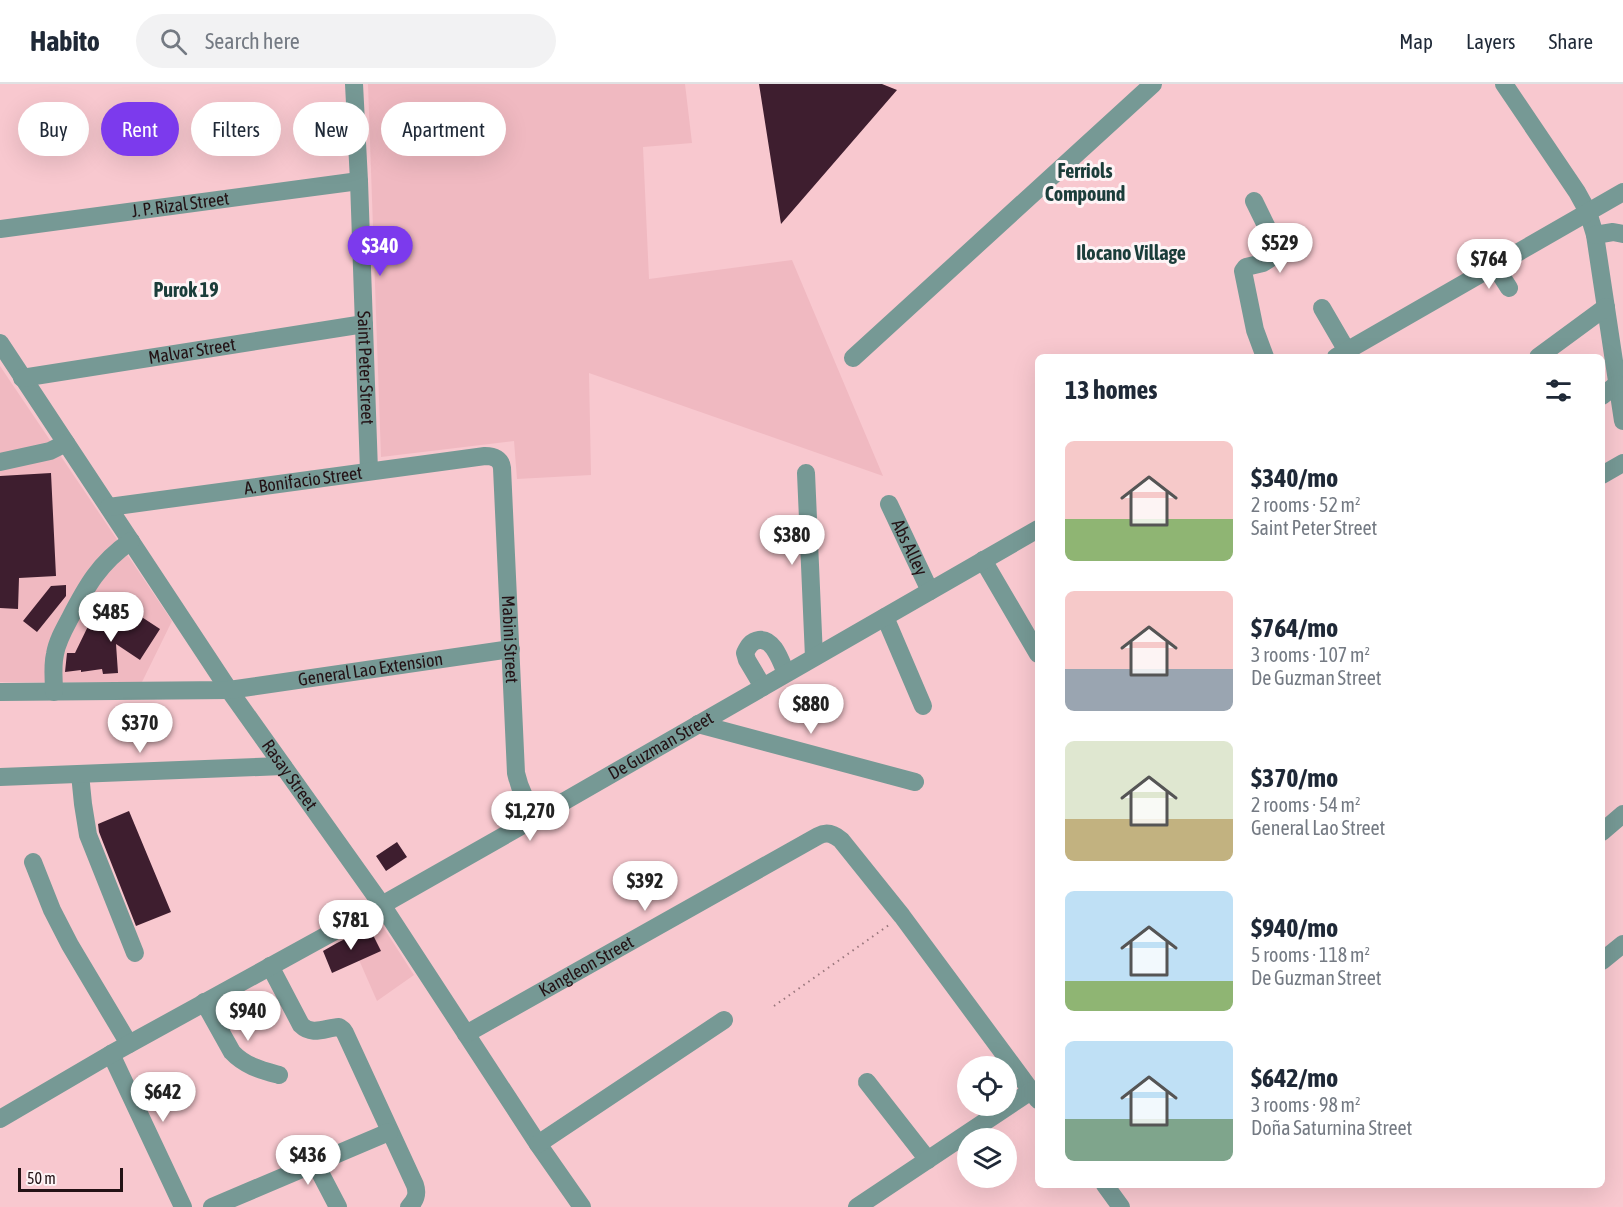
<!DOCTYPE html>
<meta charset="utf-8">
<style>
body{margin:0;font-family:"Asap Condensed",sans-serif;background:#f2f2f3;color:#1f2937;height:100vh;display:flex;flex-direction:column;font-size:22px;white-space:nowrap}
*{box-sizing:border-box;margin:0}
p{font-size:20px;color:#747a83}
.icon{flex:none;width:33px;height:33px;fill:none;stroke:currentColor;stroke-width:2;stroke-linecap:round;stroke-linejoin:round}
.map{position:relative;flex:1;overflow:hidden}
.panel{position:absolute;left:1035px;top:270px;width:570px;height:834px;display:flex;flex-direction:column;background:#fff;border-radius:9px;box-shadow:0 6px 24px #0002}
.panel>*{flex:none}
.banner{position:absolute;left:18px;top:18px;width:570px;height:54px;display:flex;gap:12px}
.controls{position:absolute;left:957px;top:972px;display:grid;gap:12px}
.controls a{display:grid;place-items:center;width:60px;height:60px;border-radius:50%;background:#fff;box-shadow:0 6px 24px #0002;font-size:30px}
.scale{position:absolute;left:18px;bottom:15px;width:105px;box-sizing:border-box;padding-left:6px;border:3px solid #231215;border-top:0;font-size:16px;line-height:21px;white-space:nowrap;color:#231215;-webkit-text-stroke:4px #fef4f6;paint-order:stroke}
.price{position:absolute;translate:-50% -51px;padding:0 14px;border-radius:21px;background:#fff;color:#222;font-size:20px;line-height:39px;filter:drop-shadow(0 2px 3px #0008)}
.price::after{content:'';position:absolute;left:50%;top:36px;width:18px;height:14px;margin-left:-9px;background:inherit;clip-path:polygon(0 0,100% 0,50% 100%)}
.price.active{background:#7c3aed;color:#fff}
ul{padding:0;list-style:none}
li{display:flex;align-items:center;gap:18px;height:150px;padding:0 30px}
li span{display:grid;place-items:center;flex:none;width:168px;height:120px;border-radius:9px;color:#555}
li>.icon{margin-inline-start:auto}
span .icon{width:72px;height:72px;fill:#fffc;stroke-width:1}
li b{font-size:26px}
h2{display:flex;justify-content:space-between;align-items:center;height:72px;padding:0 30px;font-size:26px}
.tag{padding:0 21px;border-radius:27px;background:#fff;box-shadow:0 6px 24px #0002;font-size:21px;line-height:54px}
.tag.active{background:#7c3aed;color:#fff}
header{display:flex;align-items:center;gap:36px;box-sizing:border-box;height:84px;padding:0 30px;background:#fff;border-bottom:2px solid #e0e1e3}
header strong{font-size:28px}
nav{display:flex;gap:33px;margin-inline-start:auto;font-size:21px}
.search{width:420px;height:54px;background:#f2f2f3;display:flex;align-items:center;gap:15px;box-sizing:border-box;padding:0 21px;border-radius:33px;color:#747a83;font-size:22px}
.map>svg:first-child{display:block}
</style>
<header>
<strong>Habito</strong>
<div class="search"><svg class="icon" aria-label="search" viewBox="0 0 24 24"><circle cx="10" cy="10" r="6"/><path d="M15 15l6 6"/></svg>Search here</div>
<nav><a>Map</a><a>Layers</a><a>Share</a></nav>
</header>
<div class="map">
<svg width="1623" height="1123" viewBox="0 0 1623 1123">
<rect width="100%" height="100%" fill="#f8c8cf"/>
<!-- built -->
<path fill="#f0b9c1" d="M368 0H685L692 59 643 63 649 195 792 176 883 392 589 289 591 391 517 395 514 357 381 373Z
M0 282 172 537 142 598H0Z
M380 838 414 891 377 917 349 853Z"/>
<!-- building -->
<path fill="#3e1e2f" d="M759 0H882L897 6 781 140Z
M51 389 56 492 19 494 18 525 0 524V392Z
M66 501V512L37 548 23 537 51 502Z
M131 526 160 545 140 576 116 560 118 589 103 590 102 585 81 588V586L65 588 67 569H75L94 530 120 542Z
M129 727 171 828 136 842 99 748 98 740Z
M397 758 407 773 386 787 376 772Z
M370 845 381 867 332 889 323 867 337 859 349 853V855Z"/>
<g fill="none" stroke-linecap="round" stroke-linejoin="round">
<!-- path -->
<path stroke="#9a777d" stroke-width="2" stroke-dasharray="1.5 4.5" stroke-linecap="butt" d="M774 922 889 841"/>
<!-- minor -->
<g stroke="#769995" stroke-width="18">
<path id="s1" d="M354 0 359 97 369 387"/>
<path d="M1504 0 1577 108 1588 128 1595 151 1623 337"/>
<path d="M1254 117 1276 162 1274 172 1263 179 1246 183 1243 187 1255 246 1265 273"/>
<path id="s2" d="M0 145 359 97"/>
<path d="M1595 151 1613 148 1623 150"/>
<path d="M1495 182 1509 204"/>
<path d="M1322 224 1347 267"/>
<path id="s3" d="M0 259 229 606 382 821 538 1060 582 1123"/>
<path d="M1336 273 1623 108"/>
<path d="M1538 273 1606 223"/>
<path d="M853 274 1153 0"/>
<path id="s4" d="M22 294 364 240"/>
<path d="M1602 312 1617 300"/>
<path d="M0 378 50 367 66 359"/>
<path d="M806 389 814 573"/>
<path d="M1602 391 1623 379"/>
<path id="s5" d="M889 420 930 507"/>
<path id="s6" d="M109 423 485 372C494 372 501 375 502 384L516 689C520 707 527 719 537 733"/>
<path d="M983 476 1038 570"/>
<path d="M885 533 923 622"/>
<path d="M763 603 747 576 745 569C748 563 751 557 759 556 774 554 781 578 786 589"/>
<path id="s7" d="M0 608 229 606 511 565"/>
<path d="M54 608C54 595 52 583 55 570 57 558 63 547 69 536 86 503 99 479 131 457"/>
<path d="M698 640 915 698"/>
<path d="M80 690 83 720 88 751 135 869"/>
<path d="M0 693 283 682"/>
<path d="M1602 748 1623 730"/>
<path d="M33 778 52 826 70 861 129 960"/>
<path d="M1602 877 1623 860"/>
<path d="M270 882 301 941C312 952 325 944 339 943L343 946 345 949 415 1101C418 1110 416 1116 409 1123"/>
<path d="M204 918 232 968C245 982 261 986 279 991"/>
<path id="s8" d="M466 950 818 752C827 747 834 750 841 756L902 832 1038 1016"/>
<path d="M111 970 183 1123"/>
<path d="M867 998 928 1076"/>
<path id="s9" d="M0 1035 111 970 382 821 537 733 1038 445"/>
<path d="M538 1060 724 936"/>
<path d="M315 1079 338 1123"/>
<path d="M1105 1101 1121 1123"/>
<path d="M212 1123 389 1048"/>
<path d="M857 1123 1031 1007"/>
</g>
</g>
<g text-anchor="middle" stroke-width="6" stroke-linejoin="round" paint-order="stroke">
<!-- street labels -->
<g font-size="18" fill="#231215" stroke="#fef4f6">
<text dy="6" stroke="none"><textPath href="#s2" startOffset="182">J. P. Rizal Street</textPath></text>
<text dy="6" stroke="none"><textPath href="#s4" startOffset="172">Malvar Street</textPath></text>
<text dy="6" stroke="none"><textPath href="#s1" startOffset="284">Saint Peter Street</textPath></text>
<text dy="6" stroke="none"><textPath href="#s6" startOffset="196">A. Bonifacio Street</textPath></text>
<text dy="6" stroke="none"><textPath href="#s5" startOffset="48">Abs Alley</textPath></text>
<text dy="6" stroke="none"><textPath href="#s6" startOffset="574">Mabini Street</textPath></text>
<text dy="6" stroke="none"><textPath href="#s7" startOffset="372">General Lao Extension</textPath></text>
<text dy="6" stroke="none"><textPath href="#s9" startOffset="759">De Guzman Street</textPath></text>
<text dy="6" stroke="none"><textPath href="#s3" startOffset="520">Rasay Street</textPath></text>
<text dy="6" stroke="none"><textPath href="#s8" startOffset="138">Kangleon Street</textPath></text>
</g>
<!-- neighbourhood labels -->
<g font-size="20" font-weight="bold" fill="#1b3d3a" stroke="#fef4f6">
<text x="1085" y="94">Ferriols<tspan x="1085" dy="23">Compound</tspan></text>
<text x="1131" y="176">Ilocano Village</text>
<text x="186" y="213">Purok 19</text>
</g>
</g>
</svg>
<div class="controls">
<a><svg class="icon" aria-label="locate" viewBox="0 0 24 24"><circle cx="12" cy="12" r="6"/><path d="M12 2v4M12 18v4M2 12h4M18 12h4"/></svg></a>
<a><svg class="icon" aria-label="layers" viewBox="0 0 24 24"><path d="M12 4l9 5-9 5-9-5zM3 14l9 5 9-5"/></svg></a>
</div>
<div class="scale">50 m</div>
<b class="price" style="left:1280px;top:190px">$529</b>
<b class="price active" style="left:380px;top:193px">$340</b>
<b class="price" style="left:1489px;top:206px">$764</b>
<b class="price" style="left:792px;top:482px">$380</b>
<b class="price" style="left:111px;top:559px">$485</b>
<b class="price" style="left:811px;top:651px">$880</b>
<b class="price" style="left:140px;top:670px">$370</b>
<b class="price" style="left:530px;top:758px">$1,270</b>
<b class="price" style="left:645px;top:828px">$392</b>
<b class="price" style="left:351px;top:867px">$781</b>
<b class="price" style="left:248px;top:958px">$940</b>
<b class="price" style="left:163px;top:1039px">$642</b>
<b class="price" style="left:308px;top:1102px">$436</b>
<div class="banner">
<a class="tag">Buy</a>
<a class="tag active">Rent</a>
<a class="tag">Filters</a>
<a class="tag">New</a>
<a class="tag">Apartment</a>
</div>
<section class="panel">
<h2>13 homes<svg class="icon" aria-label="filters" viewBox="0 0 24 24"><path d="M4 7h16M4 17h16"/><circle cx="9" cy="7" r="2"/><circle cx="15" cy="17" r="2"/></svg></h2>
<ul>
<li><span style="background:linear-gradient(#f6c9c9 65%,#8fb573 0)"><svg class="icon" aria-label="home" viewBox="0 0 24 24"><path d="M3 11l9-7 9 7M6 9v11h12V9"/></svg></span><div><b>$340/mo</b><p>2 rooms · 52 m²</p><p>Saint Peter Street</p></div></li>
<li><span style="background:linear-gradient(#f6c9c9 65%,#9aa5b1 0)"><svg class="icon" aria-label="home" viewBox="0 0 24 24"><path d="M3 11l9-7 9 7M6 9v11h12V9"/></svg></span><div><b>$764/mo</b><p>3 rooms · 107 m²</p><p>De Guzman Street</p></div></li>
<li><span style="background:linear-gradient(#dfe7d0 65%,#c2b280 0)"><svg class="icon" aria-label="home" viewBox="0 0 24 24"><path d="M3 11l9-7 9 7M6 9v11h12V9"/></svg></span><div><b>$370/mo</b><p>2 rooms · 54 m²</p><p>General Lao Street</p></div></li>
<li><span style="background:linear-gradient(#bfe0f5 75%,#8fb573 0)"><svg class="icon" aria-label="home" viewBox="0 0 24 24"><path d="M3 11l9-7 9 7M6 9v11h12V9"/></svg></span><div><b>$940/mo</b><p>5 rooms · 118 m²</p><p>De Guzman Street</p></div></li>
<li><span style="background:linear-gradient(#bfe0f5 65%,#7fa58c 0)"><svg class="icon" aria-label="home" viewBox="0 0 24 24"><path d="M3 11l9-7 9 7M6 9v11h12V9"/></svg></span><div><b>$642/mo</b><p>3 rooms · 98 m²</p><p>Doña Saturnina Street</p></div></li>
</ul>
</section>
</div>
